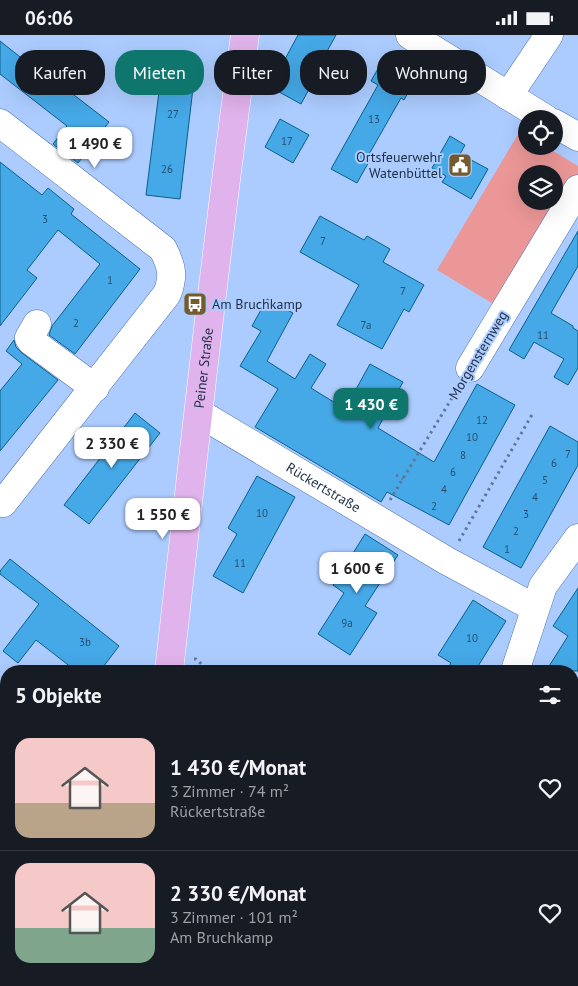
<!DOCTYPE html>
<html lang="de">
<meta charset="utf-8">
<style>
body{margin:0;font-family:"PT Sans",sans-serif;background:#242831;color:#f1f3f6;height:100vh;display:flex;flex-direction:column;font-size:19px;white-space:nowrap}
*{box-sizing:border-box;margin:0}
p{font-size:16px;color:#9ea1a6}
.icon{flex:none;width:28px;height:28px;fill:none;stroke:currentColor;stroke-width:2;stroke-linecap:round;stroke-linejoin:round}
.map{position:relative;flex:1;overflow:hidden}
.sheet{position:absolute;left:0px;top:630px;width:579px;height:321px;display:flex;flex-direction:column;background:#171b24;border-radius:20px 20px 0 0;box-shadow:0 5px 20px #0002}
.sheet>*{flex:none}
.hud{position:absolute;left:15px;top:15px;width:549px;height:45px;display:flex;gap:10px}
.tools{position:absolute;left:518px;top:75px;display:grid;gap:10px}
.tools a{display:grid;place-items:center;width:45px;height:45px;border-radius:50%;background:#171b24;box-shadow:0 5px 20px #0002;font-size:25px}
.price{position:absolute;translate:-50% -42px;padding:0 11px;border-radius:10px;background:#fff;color:#222;font-size:16px;line-height:32px;filter:drop-shadow(0 1px 2px #0008)}
.price::after{content:'';position:absolute;left:50%;top:30px;width:15px;height:11px;margin-left:-8px;background:inherit;clip-path:polygon(0 0,100% 0,50% 100%)}
.price.selected{background:#0f766e;color:#fff}
ul{padding:0;list-style:none}
li{display:flex;align-items:center;gap:15px;height:125px;padding:0 15px}
li+li{border-top:1px solid #363941}
li span{display:grid;place-items:center;flex:none;width:140px;height:100px;border-radius:15px;color:#555}
li>.icon{margin-inline-start:auto}
span .icon{width:60px;height:60px;fill:#fffc;stroke-width:1}
li b{font-size:21px}
h2{display:flex;justify-content:space-between;align-items:center;height:60px;padding:0 15px;font-size:21px}
.pill{padding:0 18px;border-radius:20px;background:#171b24;box-shadow:0 5px 20px #0002;font-size:18px;line-height:45px}
.pill.selected{background:#0f766e;color:#fff}
.status{display:flex;justify-content:space-between;align-items:center;height:35px;padding:0 25px;background:#171b24;direction:ltr}
.status svg{height:14px;fill:currentColor}
.map>svg:first-child{display:block}
</style>
<div class="status"><b>06:06</b><svg viewBox="0 0 49 12"><path d="M0 12V9h3v3zM5 12V6h3v6zM10 12V3h3v9zM15 12V0h3v12zM26 1h20v11H26zM47 4h2v5h-2z"/></svg></div>
<div class="map">
<svg width="578" height="951" viewBox="0 0 578 951">
<rect width="100%" height="100%" fill="#acccff"/>
<!-- green -->
<path fill="#eb9797" fill-rule="evenodd" d="M520 96 526 100V111H545L578 131V142L500 273 437 235ZM526 139H554V166H526Z
M2 684 6 687V776L0 772V687Z"/>
<!-- building -->
<path fill="#45a9e7" stroke="#0c5e89" d="M298 0H336L318 33 320 34 301 69 270 52Z
M0 6 34 33 39 27 68 49 65 53 109 87 78 128 53 109 67 91 0 39Z
M384 23 417 42 404 65 401 63 368 121 371 123 357 148 331 134 378 50 371 46Z
M160 49 193 53 180 164 146 160Z
M280 84 309 100 293 128 265 112Z
M450 101 465 110 460 119 488 134 471 164 442 147 446 141 432 133Z
M0 127 42 160 48 153 74 174 71 179 140 234 75 319 49 300 52 291 100 229 58 195 27 235 37 243 0 291Z
M320 181 364 205 367 201 390 214 383 227 424 250 409 277 404 274 382 314 337 290 359 250 300 217Z
M578 196V231L551 278 573 291V293L578 296V333L568 350 554 342 564 324 534 307 524 324 509 315Z
M267 264 293 278 267 326 295 344 310 319 326 329 311 353 345 374 370 329 403 347 378 393 434 427 477 349 515 370 449 490 387 457 381 467 255 392 278 354 240 331 261 296 252 291Z
M14 305 16 312 22 318 58 345 0 416V356L22 329 6 316Z
M135 378 160 398 89 489 64 470Z
M550 391 578 407V430L521 533 483 512Z
M257 441 295 462 243 558 213 541 237 499 228 493Z
M365 499 398 520 365 571 377 578 350 620 318 599 344 558 333 550Z
M10 524 119 611 100 636H76L36 605 18 628 3 616 39 569 0 539V536Z
M578 553V636H546L568 601 553 591Z
M473 565 506 586 475 636H446L451 628 438 620Z"/>
<g fill="none" stroke-linecap="round" stroke-linejoin="round">
<!-- minor casing -->
<g stroke="#4e72ac" stroke-width="29">
<g id="minor">
<path d="M410 0 546 84"/>
<path d="M508 61 549 0"/>
<path d="M0 88 163 214C172 232 174 241 167 259L3 468 0 465"/>
<path d="M554 88 578 102"/>
<path d="M37 289 29 303 31 306 95 353"/>
<path d="M470 333 578 154"/>
<path id="s1" d="M199 378 447 526 535 573"/>
<path d="M515 636 543 551 578 503"/>
<path d="M572 853 578 852"/>
<path d="M537 951 539 945"/>
</g>
</g>
<!-- major casing -->
<g stroke="#fff" stroke-width="29">
<g id="major">
<path id="s2" d="M169 636C193 424 216 212 245 0"/>
<path d="M133 951V945"/>
</g>
</g>
<!-- path -->
<path stroke="#60779c" stroke-width="3" stroke-dasharray="2.5 4" stroke-linecap="butt" d="M396 440 403 444
M390 465 458 353
M459 506 533 378
M194 624H196L209 636
M490 945 501 951"/>
<!-- minor -->
<use href="#minor" stroke="#fff" stroke-width="28"/>
<!-- major -->
<use href="#major" stroke="#e1b3ec" stroke-width="28"/>
</g>
<!-- icons -->
<defs>
<g id="civic-square" transform="scale(1.25)"><rect x="-9" y="-9" width="18" height="18" rx="4" fill="#745a2c" stroke="#acccff"/><path d="M-.6-6.5H3V-4.5H.6V-3L4-1V1h2V6H-6V1h2V-1L-.6-3ZM-1.2 2.5V6h2.4V2.5Z" fill="#fff"/></g>
<g id="bus-square" transform="scale(1.25)"><rect x="-9" y="-9" width="18" height="18" rx="4" fill="#745a2c" stroke="#acccff"/><path d="M-5-6H5V4H4V6H2V4H-2V6H-4V4H-5ZM-3.5-4V0h7V-4ZM-3.5 1.2v1.5H-2V1.2ZM2 1.2v1.5H3.5V1.2Z" fill="#fff"/></g>
</defs>
<g fill-rule="evenodd">
<use href="#civic-square" x="460" y="130"/>
<use href="#bus-square" x="195" y="269"/>
</g>
<g text-anchor="middle" stroke-width="4" stroke-linejoin="round" paint-order="stroke">
<!-- number labels -->
<g font-size="11" fill="#284d6f">
<text x="173" y="83">27</text>
<text x="374" y="88">13</text>
<text x="287" y="110">17</text>
<text x="167" y="138">26</text>
<text x="45" y="188">3</text>
<text x="323" y="210">7</text>
<text x="110" y="249">1</text>
<text x="403" y="260">7</text>
<text x="76" y="292">2</text>
<text x="366" y="294">7a</text>
<text x="543" y="304">11</text>
<text x="482" y="389">12</text>
<text x="472" y="406">10</text>
<text x="568" y="423">7</text>
<text x="463" y="424">8</text>
<text x="554" y="432">6</text>
<text x="453" y="441">6</text>
<text x="545" y="449">5</text>
<text x="444" y="458">4</text>
<text x="535" y="466">4</text>
<text x="434" y="475">2</text>
<text x="262" y="482">10</text>
<text x="526" y="483">3</text>
<text x="516" y="500">2</text>
<text x="507" y="518">1</text>
<text x="240" y="532">11</text>
<text x="347" y="592">9a</text>
<text x="472" y="607">10</text>
<text x="85" y="611">3b</text>
</g>
<!-- poi labels -->
<g font-size="14" fill="#1e2e47" stroke="#acccff" text-anchor="end">
<text x="442" y="127">Ortsfeuerwehr<tspan x="442" dy="16">Watenbüttel</tspan></text>
<text x="212" y="274" text-anchor="start">Am Bruchkamp</text>
</g>
<!-- street labels -->
<g font-size="14" fill="#1e2e47" stroke="#acccff">
<text transform="translate(478 320) rotate(-59)" y="5">Morgensternweg</text>
<text dy="5" stroke="none"><textPath href="#s2" startOffset="305">Peiner Straße</textPath></text>
<text dy="5" stroke="none"><textPath href="#s1" startOffset="145">Rückertstraße</textPath></text>
</g>
</g>
</svg>
<div class="tools">
<a><svg class="icon" aria-label="locate" viewBox="0 0 24 24"><circle cx="12" cy="12" r="6"/><path d="M12 2v4M12 18v4M2 12h4M18 12h4"/></svg></a>
<a><svg class="icon" aria-label="layers" viewBox="0 0 24 24"><path d="M12 4l9 5-9 5-9-5zM3 14l9 5 9-5"/></svg></a>
</div>
<b class="price" style="left:95px;top:134px">1 490 €</b>
<b class="price selected" style="left:371px;top:395px">1 430 €</b>
<b class="price" style="left:112px;top:434px">2 330 €</b>
<b class="price" style="left:163px;top:505px">1 550 €</b>
<b class="price" style="left:357px;top:559px">1 600 €</b>
<div class="hud">
<a class="pill">Kaufen</a>
<a class="pill selected">Mieten</a>
<a class="pill">Filter</a>
<a class="pill">Neu</a>
<a class="pill">Wohnung</a>
</div>
<section class="sheet">
<h2>5 Objekte<svg class="icon" aria-label="filters" viewBox="0 0 24 24"><path d="M4 7h16M4 17h16"/><circle cx="9" cy="7" r="2"/><circle cx="15" cy="17" r="2"/></svg></h2>
<ul>
<li><span style="background:linear-gradient(#f6c9c9 65%,#b9a48a 0)"><svg class="icon" aria-label="home" viewBox="0 0 24 24"><path d="M3 11l9-7 9 7M6 9v11h12V9"/></svg></span><div><b>1 430 €/Monat</b><p>3 Zimmer · 74 m²</p><p>Rückertstraße</p></div><svg class="icon" aria-label="heart" viewBox="0 0 24 24"><path d="M12 20l-8-8c-3-5 5-10 8-4 3-6 11-1 8 4z"/></svg></li>
<li><span style="background:linear-gradient(#f6c9c9 65%,#7fa58c 0)"><svg class="icon" aria-label="home" viewBox="0 0 24 24"><path d="M3 11l9-7 9 7M6 9v11h12V9"/></svg></span><div><b>2 330 €/Monat</b><p>3 Zimmer · 101 m²</p><p>Am Bruchkamp</p></div><svg class="icon" aria-label="heart" viewBox="0 0 24 24"><path d="M12 20l-8-8c-3-5 5-10 8-4 3-6 11-1 8 4z"/></svg></li>
</ul>
</section>
</div>
